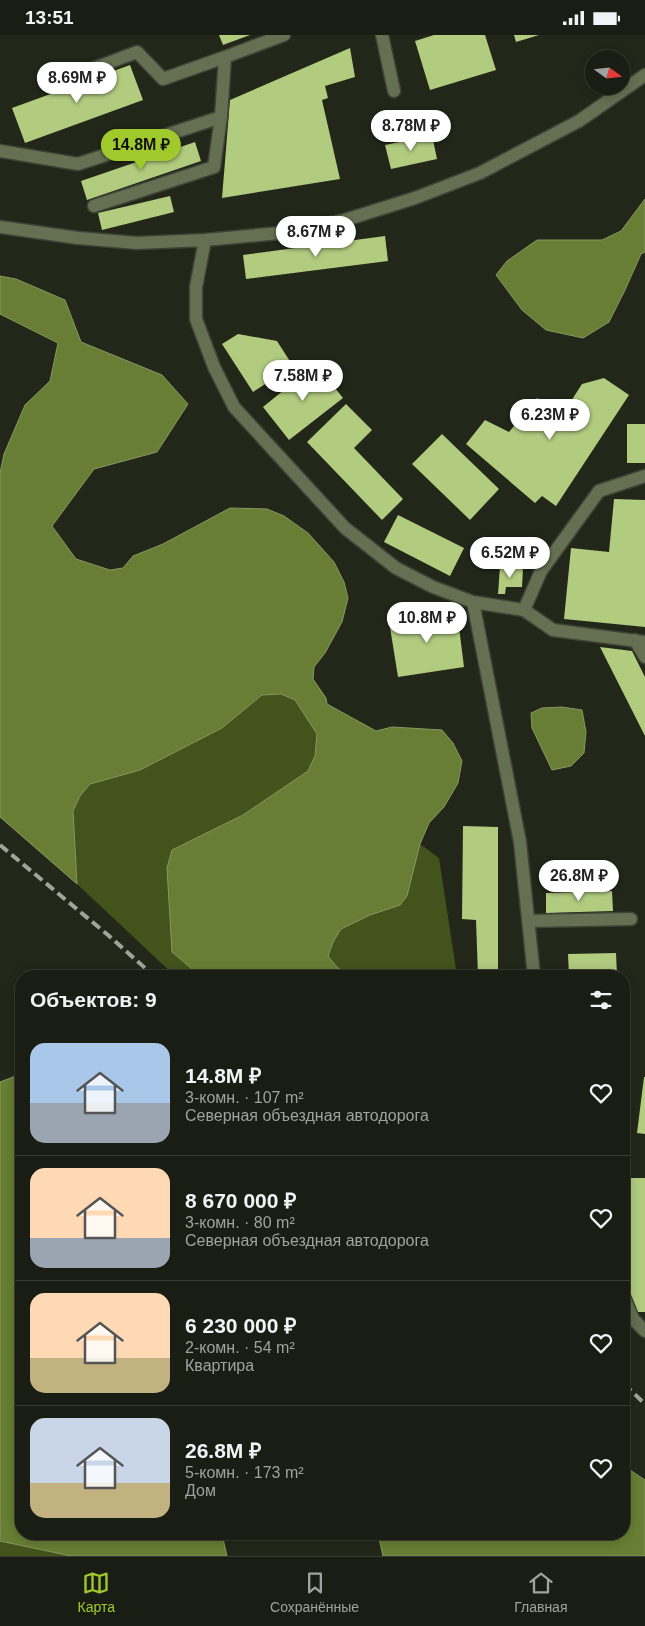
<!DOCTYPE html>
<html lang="ru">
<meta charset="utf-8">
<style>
body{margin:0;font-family:Helvetica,sans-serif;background:#23261c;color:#f1f3f6;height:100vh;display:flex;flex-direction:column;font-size:19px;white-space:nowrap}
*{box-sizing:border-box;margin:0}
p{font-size:16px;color:#9fa2a0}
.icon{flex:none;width:28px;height:28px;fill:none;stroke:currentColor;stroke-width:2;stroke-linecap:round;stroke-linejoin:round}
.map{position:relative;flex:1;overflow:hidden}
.side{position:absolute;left:15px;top:935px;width:615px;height:570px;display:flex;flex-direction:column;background:#1a1d13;border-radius:20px;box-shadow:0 2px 12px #0003,0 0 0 1px #383b33}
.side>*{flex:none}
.needle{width:32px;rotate:105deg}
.tools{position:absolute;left:585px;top:15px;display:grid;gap:10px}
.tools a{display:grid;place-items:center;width:45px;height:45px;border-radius:50%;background:#1a1d13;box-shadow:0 2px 12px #0003,0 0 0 1px #383b33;font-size:25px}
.price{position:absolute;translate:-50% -42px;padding:0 11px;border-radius:18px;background:#fff;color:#222;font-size:16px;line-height:32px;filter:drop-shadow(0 1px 2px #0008)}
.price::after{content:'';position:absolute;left:50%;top:30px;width:15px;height:11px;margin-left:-8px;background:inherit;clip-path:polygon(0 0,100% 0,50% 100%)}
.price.on{background:#a0ca2c;color:#111}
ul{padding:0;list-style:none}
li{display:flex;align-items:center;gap:15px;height:125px;padding:0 15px}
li+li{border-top:1px solid #383b33}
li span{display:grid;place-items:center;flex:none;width:140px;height:100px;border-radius:15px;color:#555}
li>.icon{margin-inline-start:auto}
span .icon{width:60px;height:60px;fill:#fffc;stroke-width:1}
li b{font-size:21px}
h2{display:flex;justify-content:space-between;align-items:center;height:60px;padding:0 15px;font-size:21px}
.status{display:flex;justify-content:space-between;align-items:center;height:35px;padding:0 25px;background:#1a1d13;direction:ltr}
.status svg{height:14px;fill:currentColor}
.menu{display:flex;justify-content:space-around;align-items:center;height:70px;border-top:1px solid #383b33;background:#1a1d13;font-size:14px;color:#9fa2a0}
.menu a{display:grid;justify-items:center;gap:2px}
.menu .on{color:#a0ca2c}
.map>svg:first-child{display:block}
</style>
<div class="status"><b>13:51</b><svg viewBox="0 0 49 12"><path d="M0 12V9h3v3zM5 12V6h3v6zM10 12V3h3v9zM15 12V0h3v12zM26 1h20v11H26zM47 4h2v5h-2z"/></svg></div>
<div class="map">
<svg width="645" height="1521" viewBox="0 0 645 1521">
<rect width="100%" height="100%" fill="#222719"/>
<!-- green -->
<path fill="#42531b" d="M281 659 295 665 317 699 315 721 308 736 243 780 172 815V917L200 941H175L77 849 73 776 80 761 90 749 140 735 222 693 262 660Z
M420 809 439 823 457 941H349L336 931 327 921C331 912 334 900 342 894 357 882 382 876 400 870Z
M0 1506 71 1521H0Z"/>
<!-- water -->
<path fill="#677e34" stroke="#879862" d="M645 164V217L641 219 625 255 609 287 583 303 546 295 522 275 496 240 507 226 537 205H602L621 196Z
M0 241 16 244 65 265 81 307 162 340 188 369 157 417 94 434 52 491 76 524 110 535 123 533 133 521 163 509 230 473 267 474 284 481 308 498 334 527 344 547 348 563 342 587 325 618 314 632 313 644 326 663 327 669 376 696 392 692 442 695 453 708 462 726 458 748 444 772 429 788 420 809 407 861 400 870 370 880 341 894 333 907 328 921 336 931 349 941H200L172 917 167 833 172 815 243 780 308 736 315 721 317 699 295 665 281 659 262 660 222 693 140 735 90 749 80 761 73 776 77 849 0 782V438L4 419 25 370 50 346 58 308 0 279Z
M562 672 582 675 586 697 584 718 571 731 552 735 532 693 531 678 542 673Z
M21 1039V1499H222L227 1521H71L0 1506V1047Z
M624 1431 645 1445V1521H383L378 1499H624Z"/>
<!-- building -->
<path fill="#b1cb7f" d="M219 0H250L223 10Z
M434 0H485L496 35 430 55 415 6Z
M514 0H539L516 7Z
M350 13 355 42 325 51 328 63 322 65 340 144 222 163 230 65Z
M130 30 143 65 25 108 12 73Z
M432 100 437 124 391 134 385 110Z
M195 107 201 126 87 165 81 146Z
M170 161 174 177 102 195 98 178Z
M385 201 388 226 246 244 243 220Z
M238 299 277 306 293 331 253 357 222 309Z
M316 329 343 363 289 405 263 372Z
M604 343 629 360 556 471 542 461 535 468 466 409 485 385 509 397 537 363 564 377 582 349Z
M346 369 372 395 354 413 403 464 382 485 307 407Z
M627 389H645V428H627Z
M442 399 499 454 470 485 412 429Z
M614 464 645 465V592L564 584 571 513 609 517Z
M398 480 464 513 450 541 384 507Z
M500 532 523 533 522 552H506L505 559H498Z
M457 576 464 632 398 642 389 586Z
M600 612 632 616 645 642V701Z
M463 791 498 792V941H478L476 885 462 884Z
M612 856 613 876 546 878V858Z
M616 918 617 941H569L568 919Z
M644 1042H645V1099L637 1098Z
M624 1143H645V1277H635L624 1247Z"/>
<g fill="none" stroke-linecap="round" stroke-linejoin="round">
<!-- minor casing -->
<g stroke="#3e4336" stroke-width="15">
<path id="minor" d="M382 0 394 56
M76 40 137 17 163 44 225 22
M0 116 78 129 221 82
M94 171 214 132 221 82 225 22 284 0
M0 192 78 203 137 208 205 205 279 198 345 185 415 163 480 138 579 86 645 40
M205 205 196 252V284L214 332 234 372 345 493 396 533 433 552 473 567 524 575 553 595 645 607
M473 567 520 807 534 941
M524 575 541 536 599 456 645 441
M635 605 645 622
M528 886 631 884
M624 1262 633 1284 645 1296"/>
</g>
<!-- minor -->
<use href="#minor" stroke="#656f52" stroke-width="12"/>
<!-- rail -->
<path stroke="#a1a49a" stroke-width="4" stroke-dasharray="10 5" stroke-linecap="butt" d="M0 810 108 900 154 941
M624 1349 645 1369"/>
</g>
</svg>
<div class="tools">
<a><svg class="needle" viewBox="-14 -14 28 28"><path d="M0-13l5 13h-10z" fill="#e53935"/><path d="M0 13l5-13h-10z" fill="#9fa2a0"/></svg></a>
</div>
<b class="price" style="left:77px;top:69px">8.69M ₽</b>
<b class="price" style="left:411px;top:117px">8.78M ₽</b>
<b class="price on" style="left:141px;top:136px">14.8M ₽</b>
<b class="price" style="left:316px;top:223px">8.67M ₽</b>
<b class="price" style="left:303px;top:367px">7.58M ₽</b>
<b class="price" style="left:550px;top:406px">6.23M ₽</b>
<b class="price" style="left:510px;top:544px">6.52M ₽</b>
<b class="price" style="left:427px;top:609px">10.8M ₽</b>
<b class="price" style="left:579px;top:867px">26.8M ₽</b>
<section class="side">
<h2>Объектов: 9<svg class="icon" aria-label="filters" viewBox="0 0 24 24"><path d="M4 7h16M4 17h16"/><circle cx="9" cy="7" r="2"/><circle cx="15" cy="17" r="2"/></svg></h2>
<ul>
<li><span style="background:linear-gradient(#a9c7e8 60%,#9aa5b1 0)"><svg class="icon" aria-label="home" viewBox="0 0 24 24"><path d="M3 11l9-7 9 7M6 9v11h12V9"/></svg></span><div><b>14.8M ₽</b><p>3-комн. · 107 m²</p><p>Северная объездная автодорога</p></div><svg class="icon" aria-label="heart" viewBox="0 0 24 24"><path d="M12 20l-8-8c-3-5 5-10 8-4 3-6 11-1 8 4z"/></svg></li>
<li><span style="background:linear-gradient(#ffd9b3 70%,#9aa5b1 0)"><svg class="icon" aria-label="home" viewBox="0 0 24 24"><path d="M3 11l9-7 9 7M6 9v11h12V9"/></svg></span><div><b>8 670 000 ₽</b><p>3-комн. · 80 m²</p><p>Северная объездная автодорога</p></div><svg class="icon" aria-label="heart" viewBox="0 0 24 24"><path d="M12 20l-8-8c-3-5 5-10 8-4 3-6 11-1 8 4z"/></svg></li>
<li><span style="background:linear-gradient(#ffd9b3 65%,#c2b280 0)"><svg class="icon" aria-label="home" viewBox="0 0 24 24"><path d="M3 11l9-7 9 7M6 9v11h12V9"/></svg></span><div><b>6 230 000 ₽</b><p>2-комн. · 54 m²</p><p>Квартира</p></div><svg class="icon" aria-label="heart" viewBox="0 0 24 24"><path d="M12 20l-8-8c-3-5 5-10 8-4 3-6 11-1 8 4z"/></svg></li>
<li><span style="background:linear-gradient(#c9d6e8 65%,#c2b280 0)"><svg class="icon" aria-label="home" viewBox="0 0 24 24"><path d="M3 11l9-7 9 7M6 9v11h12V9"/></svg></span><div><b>26.8M ₽</b><p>5-комн. · 173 m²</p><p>Дом</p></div><svg class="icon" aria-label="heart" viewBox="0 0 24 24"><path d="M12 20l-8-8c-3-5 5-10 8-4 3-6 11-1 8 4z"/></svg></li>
</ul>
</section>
</div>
<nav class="menu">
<a class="on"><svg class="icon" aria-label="map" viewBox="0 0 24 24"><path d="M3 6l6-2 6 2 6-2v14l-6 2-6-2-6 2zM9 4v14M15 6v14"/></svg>Карта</a>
<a><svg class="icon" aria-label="saved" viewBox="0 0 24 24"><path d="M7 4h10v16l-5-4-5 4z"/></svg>Сохранённые</a>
<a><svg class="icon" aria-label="home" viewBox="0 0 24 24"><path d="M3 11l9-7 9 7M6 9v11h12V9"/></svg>Главная</a>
</nav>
